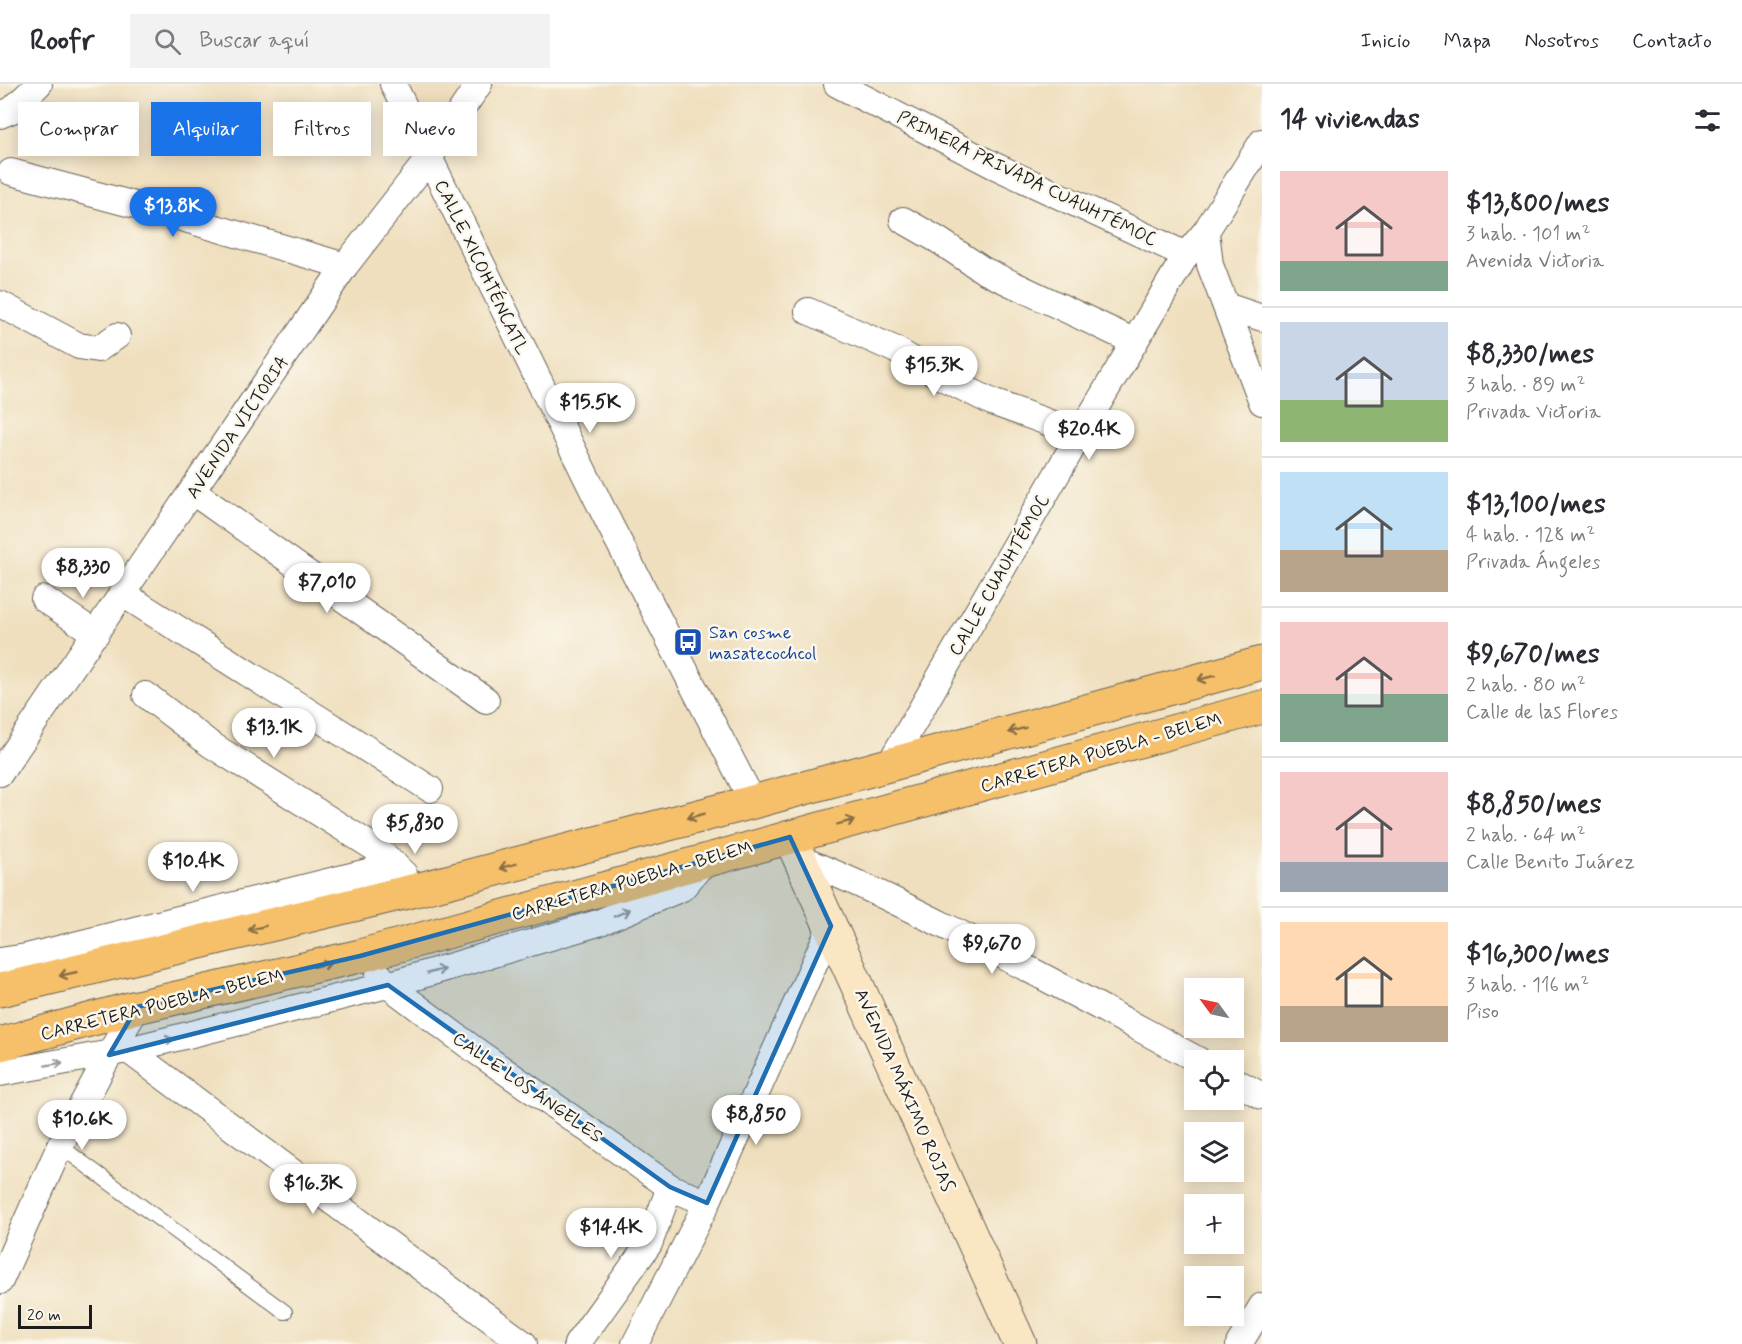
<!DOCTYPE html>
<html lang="es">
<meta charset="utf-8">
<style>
body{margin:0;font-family:Mynerve,sans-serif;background:#f2f2f3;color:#2b2b33;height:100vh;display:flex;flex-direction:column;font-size:22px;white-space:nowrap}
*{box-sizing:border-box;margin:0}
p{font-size:20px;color:#7c7c81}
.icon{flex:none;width:33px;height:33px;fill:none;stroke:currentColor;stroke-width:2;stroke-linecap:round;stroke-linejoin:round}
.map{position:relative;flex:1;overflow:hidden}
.details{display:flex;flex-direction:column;background:#fff;width:480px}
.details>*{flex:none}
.hud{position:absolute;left:18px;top:18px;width:570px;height:54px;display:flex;gap:12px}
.needle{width:39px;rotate:303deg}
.fabs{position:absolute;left:1184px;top:894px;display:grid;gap:12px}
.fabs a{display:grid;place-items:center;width:60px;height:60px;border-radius:0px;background:#fff;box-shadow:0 3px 15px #0003;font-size:30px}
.scale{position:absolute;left:18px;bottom:15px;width:74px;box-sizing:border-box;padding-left:6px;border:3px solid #1c1c1c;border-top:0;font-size:16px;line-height:21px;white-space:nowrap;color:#1c1c1c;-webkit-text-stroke:4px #fbf7ec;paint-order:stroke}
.price{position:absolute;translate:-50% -51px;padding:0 14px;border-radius:21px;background:#fff;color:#222;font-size:20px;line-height:39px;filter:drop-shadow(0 2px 3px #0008)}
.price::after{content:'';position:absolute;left:50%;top:36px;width:18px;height:14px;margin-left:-9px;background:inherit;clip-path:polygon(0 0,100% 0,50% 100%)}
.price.active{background:#1a73e8;color:#fff}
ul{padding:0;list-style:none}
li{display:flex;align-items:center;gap:18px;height:150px;padding:0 18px}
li+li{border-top:2px solid #e1e1e2}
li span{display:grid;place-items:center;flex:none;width:168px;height:120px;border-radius:0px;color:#555}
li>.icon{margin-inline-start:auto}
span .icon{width:72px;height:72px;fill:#fffc;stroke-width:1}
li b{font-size:26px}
h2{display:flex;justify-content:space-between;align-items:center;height:72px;padding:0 18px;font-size:26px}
.pill{padding:0 21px;border-radius:0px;background:#fff;box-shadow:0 3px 15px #0003;font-size:21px;line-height:54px}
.pill.active{background:#1a73e8;color:#fff}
header{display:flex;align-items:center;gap:36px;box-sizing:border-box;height:84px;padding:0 30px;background:#fff;border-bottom:2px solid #e1e1e2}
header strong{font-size:28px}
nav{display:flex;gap:33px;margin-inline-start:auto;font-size:21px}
.search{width:420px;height:54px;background:#f2f2f3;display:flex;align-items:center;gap:15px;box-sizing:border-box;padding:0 21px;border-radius:0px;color:#7c7c81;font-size:22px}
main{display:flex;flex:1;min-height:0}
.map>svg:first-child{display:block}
</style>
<header>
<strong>Roofr</strong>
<div class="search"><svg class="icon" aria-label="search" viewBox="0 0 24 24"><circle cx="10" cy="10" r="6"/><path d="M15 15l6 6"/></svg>Buscar aquí</div>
<nav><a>Inicio</a><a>Mapa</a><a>Nosotros</a><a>Contacto</a></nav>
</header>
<main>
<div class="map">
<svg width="1262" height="1260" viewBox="0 0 1262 1260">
<rect width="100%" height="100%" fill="#fbf7ec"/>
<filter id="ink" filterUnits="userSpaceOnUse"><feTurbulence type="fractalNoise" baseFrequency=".0167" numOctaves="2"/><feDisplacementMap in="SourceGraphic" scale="12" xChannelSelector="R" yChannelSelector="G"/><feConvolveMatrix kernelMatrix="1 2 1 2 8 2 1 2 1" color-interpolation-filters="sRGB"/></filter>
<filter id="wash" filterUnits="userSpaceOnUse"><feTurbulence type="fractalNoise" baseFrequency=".008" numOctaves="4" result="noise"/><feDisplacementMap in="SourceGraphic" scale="24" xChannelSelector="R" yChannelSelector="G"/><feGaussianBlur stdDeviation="1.35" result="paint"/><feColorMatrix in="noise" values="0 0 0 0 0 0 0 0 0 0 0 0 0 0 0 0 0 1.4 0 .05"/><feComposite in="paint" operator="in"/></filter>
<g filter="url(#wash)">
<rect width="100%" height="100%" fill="#efdfbe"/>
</g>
<g filter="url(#ink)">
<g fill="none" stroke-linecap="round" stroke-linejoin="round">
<!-- service casing -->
<g stroke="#666055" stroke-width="16">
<path id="service" d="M60 1062 285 1228"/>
</g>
<!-- minor casing -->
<g stroke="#666055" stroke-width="28">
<path id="minor" d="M393 0 610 441 753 718
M837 0 993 81 1186 171
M0 31 12 26 39 0
M11 88 165 129 345 182
M903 136 938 156 983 186 1135 258
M1206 147 1210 181 1262 318
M0 220 79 262 98 265 117 252
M1226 222 1262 234
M808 227 894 265 938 291 992 318 1080 350
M193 408 486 616
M123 510 430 705
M44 515 96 550
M146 611 210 660 381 768 404 790
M889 681 1080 350 1186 171 1206 147 1262 58
M0 689 345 182 429 74 479 0
M800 775C854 796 905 822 957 848 1038 889 1118 933 1198 976
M0 877 26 873 395 781
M379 891 388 901 472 964 670 1103 707 1119
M128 966 524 1260
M0 989 128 966 388 901 598 839 682 804 706 776
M1233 996 1262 1012
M0 1197 60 1062 109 971 137 923
M577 1260 649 1160 670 1103
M635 1260 707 1119 831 842
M1239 1260 1262 1222"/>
</g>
<!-- secondary casing -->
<g stroke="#666055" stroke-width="35">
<path id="secondary" d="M790 753 1020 1260"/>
</g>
<!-- primary casing -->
<g stroke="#666055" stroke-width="35">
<path id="primary" d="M0 906 420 805 753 718 1262 579
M0 960 137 923 360 872 1262 623"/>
</g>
<!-- service -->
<use href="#service" stroke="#fff" stroke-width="14"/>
<!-- minor -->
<use href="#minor" stroke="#fff" stroke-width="26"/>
<!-- secondary -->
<use href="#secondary" stroke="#fbe6c4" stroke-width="33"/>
<!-- primary -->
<use href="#primary" stroke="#f6c06b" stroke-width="33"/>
</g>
<!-- one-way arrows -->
<defs><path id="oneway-shaft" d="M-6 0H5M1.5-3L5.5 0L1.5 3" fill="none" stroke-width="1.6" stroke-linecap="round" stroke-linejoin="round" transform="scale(1.5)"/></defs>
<g stroke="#896e44">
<use href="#oneway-shaft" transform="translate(1206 594) rotate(165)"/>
<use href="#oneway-shaft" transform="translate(1017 646) rotate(165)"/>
<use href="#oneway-shaft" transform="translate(696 732) rotate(165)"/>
<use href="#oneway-shaft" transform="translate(846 738) rotate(-15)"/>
<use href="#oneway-shaft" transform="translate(508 782) rotate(165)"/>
<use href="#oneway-shaft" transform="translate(257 844) rotate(166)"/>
<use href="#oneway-shaft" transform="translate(322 881) rotate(-13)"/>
<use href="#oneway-shaft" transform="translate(68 890) rotate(167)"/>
</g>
<g stroke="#999">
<use href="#oneway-shaft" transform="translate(622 829) rotate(-23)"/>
<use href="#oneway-shaft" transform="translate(436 887) rotate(-16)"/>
<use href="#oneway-shaft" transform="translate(165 957) rotate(-14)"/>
<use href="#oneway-shaft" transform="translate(54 980) rotate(-10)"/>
</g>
</g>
<!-- marked area -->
<path fill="#1f6fb2" fill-opacity="0.2" stroke="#1f6fb2" stroke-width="4.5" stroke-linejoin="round" d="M790 753 831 842 707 1119 670 1103 388 901 109 971 137 923 360 872Z"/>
<!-- icons -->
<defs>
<g id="bus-square" transform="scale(1.5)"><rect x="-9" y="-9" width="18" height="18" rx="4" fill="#1a4fb4" stroke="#fbf7ec"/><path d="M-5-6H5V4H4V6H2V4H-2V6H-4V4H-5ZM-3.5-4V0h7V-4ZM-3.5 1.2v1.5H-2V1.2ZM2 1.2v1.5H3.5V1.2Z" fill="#fff"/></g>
</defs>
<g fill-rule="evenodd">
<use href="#bus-square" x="688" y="558"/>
</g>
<g text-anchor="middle" stroke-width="5" stroke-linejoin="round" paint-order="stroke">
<!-- street labels -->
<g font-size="18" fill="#1c1c1c" stroke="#fbf7ec">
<text transform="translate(1027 94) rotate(26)" y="6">PRIMERA PRIVADA CUAUHTÉMOC</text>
<text transform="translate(482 183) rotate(64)" y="6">CALLE XICOHTÉNCATL</text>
<text transform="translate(237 343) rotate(-56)" y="6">AVENIDA VICTORIA</text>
<text transform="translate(999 491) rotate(-60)" y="6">CALLE CUAUHTÉMOC</text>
<text transform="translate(1101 668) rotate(-16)" y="6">CARRETERA PUEBLA - BELEM</text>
<text transform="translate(632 796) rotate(-16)" y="6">CARRETERA PUEBLA - BELEM</text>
<text transform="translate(162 920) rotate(-14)" y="6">CARRETERA PUEBLA - BELEM</text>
<text transform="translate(528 1003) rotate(35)" y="6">CALLE LOS ÁNGELES</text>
<text transform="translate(905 1006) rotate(66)" y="6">AVENIDA MÁXIMO ROJAS</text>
</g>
<!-- transit labels -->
<g font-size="18" fill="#164399" stroke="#fbf7ec" text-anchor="start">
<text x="709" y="554">San cosme<tspan x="709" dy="21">masatecochcol</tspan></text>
</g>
</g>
</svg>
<div class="fabs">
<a><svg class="needle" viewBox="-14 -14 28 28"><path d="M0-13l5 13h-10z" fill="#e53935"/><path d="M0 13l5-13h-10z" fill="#7c7c81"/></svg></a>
<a><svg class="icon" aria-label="locate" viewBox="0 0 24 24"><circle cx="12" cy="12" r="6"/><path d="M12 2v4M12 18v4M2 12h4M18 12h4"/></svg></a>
<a><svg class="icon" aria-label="layers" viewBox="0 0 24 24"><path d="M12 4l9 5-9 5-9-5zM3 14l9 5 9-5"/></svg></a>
<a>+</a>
<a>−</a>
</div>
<div class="scale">20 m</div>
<b class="price active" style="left:173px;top:154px">$13.8K</b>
<b class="price" style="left:934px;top:313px">$15.3K</b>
<b class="price" style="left:590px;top:350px">$15.5K</b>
<b class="price" style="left:1089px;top:377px">$20.4K</b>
<b class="price" style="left:83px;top:515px">$8,330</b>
<b class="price" style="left:327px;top:530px">$7,010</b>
<b class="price" style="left:274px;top:675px">$13.1K</b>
<b class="price" style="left:415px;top:771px">$5,830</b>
<b class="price" style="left:193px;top:809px">$10.4K</b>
<b class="price" style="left:992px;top:891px">$9,670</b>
<b class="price" style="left:756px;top:1062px">$8,850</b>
<b class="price" style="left:82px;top:1067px">$10.6K</b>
<b class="price" style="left:313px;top:1131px">$16.3K</b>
<b class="price" style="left:611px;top:1175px">$14.4K</b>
<div class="hud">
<a class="pill">Comprar</a>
<a class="pill active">Alquilar</a>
<a class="pill">Filtros</a>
<a class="pill">Nuevo</a>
</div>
</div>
<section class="details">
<h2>14 viviendas<svg class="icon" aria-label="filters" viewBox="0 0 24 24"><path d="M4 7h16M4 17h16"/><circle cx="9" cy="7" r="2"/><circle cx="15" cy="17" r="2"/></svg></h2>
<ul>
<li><span style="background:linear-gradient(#f6c9c9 75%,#7fa58c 0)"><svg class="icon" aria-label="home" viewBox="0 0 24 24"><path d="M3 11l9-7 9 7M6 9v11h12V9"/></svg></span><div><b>$13,800/mes</b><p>3 hab. · 101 m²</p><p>Avenida Victoria</p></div></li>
<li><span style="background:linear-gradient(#c9d6e8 65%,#8fb573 0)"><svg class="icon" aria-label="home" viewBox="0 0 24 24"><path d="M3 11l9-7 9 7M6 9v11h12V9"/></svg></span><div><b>$8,330/mes</b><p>3 hab. · 89 m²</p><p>Privada Victoria</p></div></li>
<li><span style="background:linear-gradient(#bfe0f5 65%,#b9a48a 0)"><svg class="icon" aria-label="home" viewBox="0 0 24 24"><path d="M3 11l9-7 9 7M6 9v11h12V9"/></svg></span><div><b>$13,100/mes</b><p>4 hab. · 128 m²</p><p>Privada Ángeles</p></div></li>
<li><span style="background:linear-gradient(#f6c9c9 60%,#7fa58c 0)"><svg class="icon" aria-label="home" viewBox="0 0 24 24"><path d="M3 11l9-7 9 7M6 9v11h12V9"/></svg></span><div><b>$9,670/mes</b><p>2 hab. · 80 m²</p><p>Calle de las Flores</p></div></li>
<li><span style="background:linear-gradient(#f6c9c9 75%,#9aa5b1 0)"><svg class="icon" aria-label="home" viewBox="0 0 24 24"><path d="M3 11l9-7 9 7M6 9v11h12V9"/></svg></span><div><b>$8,850/mes</b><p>2 hab. · 64 m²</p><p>Calle Benito Juárez</p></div></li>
<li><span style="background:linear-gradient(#ffd9b3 70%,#b9a48a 0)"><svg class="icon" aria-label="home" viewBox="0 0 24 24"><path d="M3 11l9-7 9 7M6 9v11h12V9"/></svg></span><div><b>$16,300/mes</b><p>3 hab. · 116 m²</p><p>Piso</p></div></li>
</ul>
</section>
</main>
